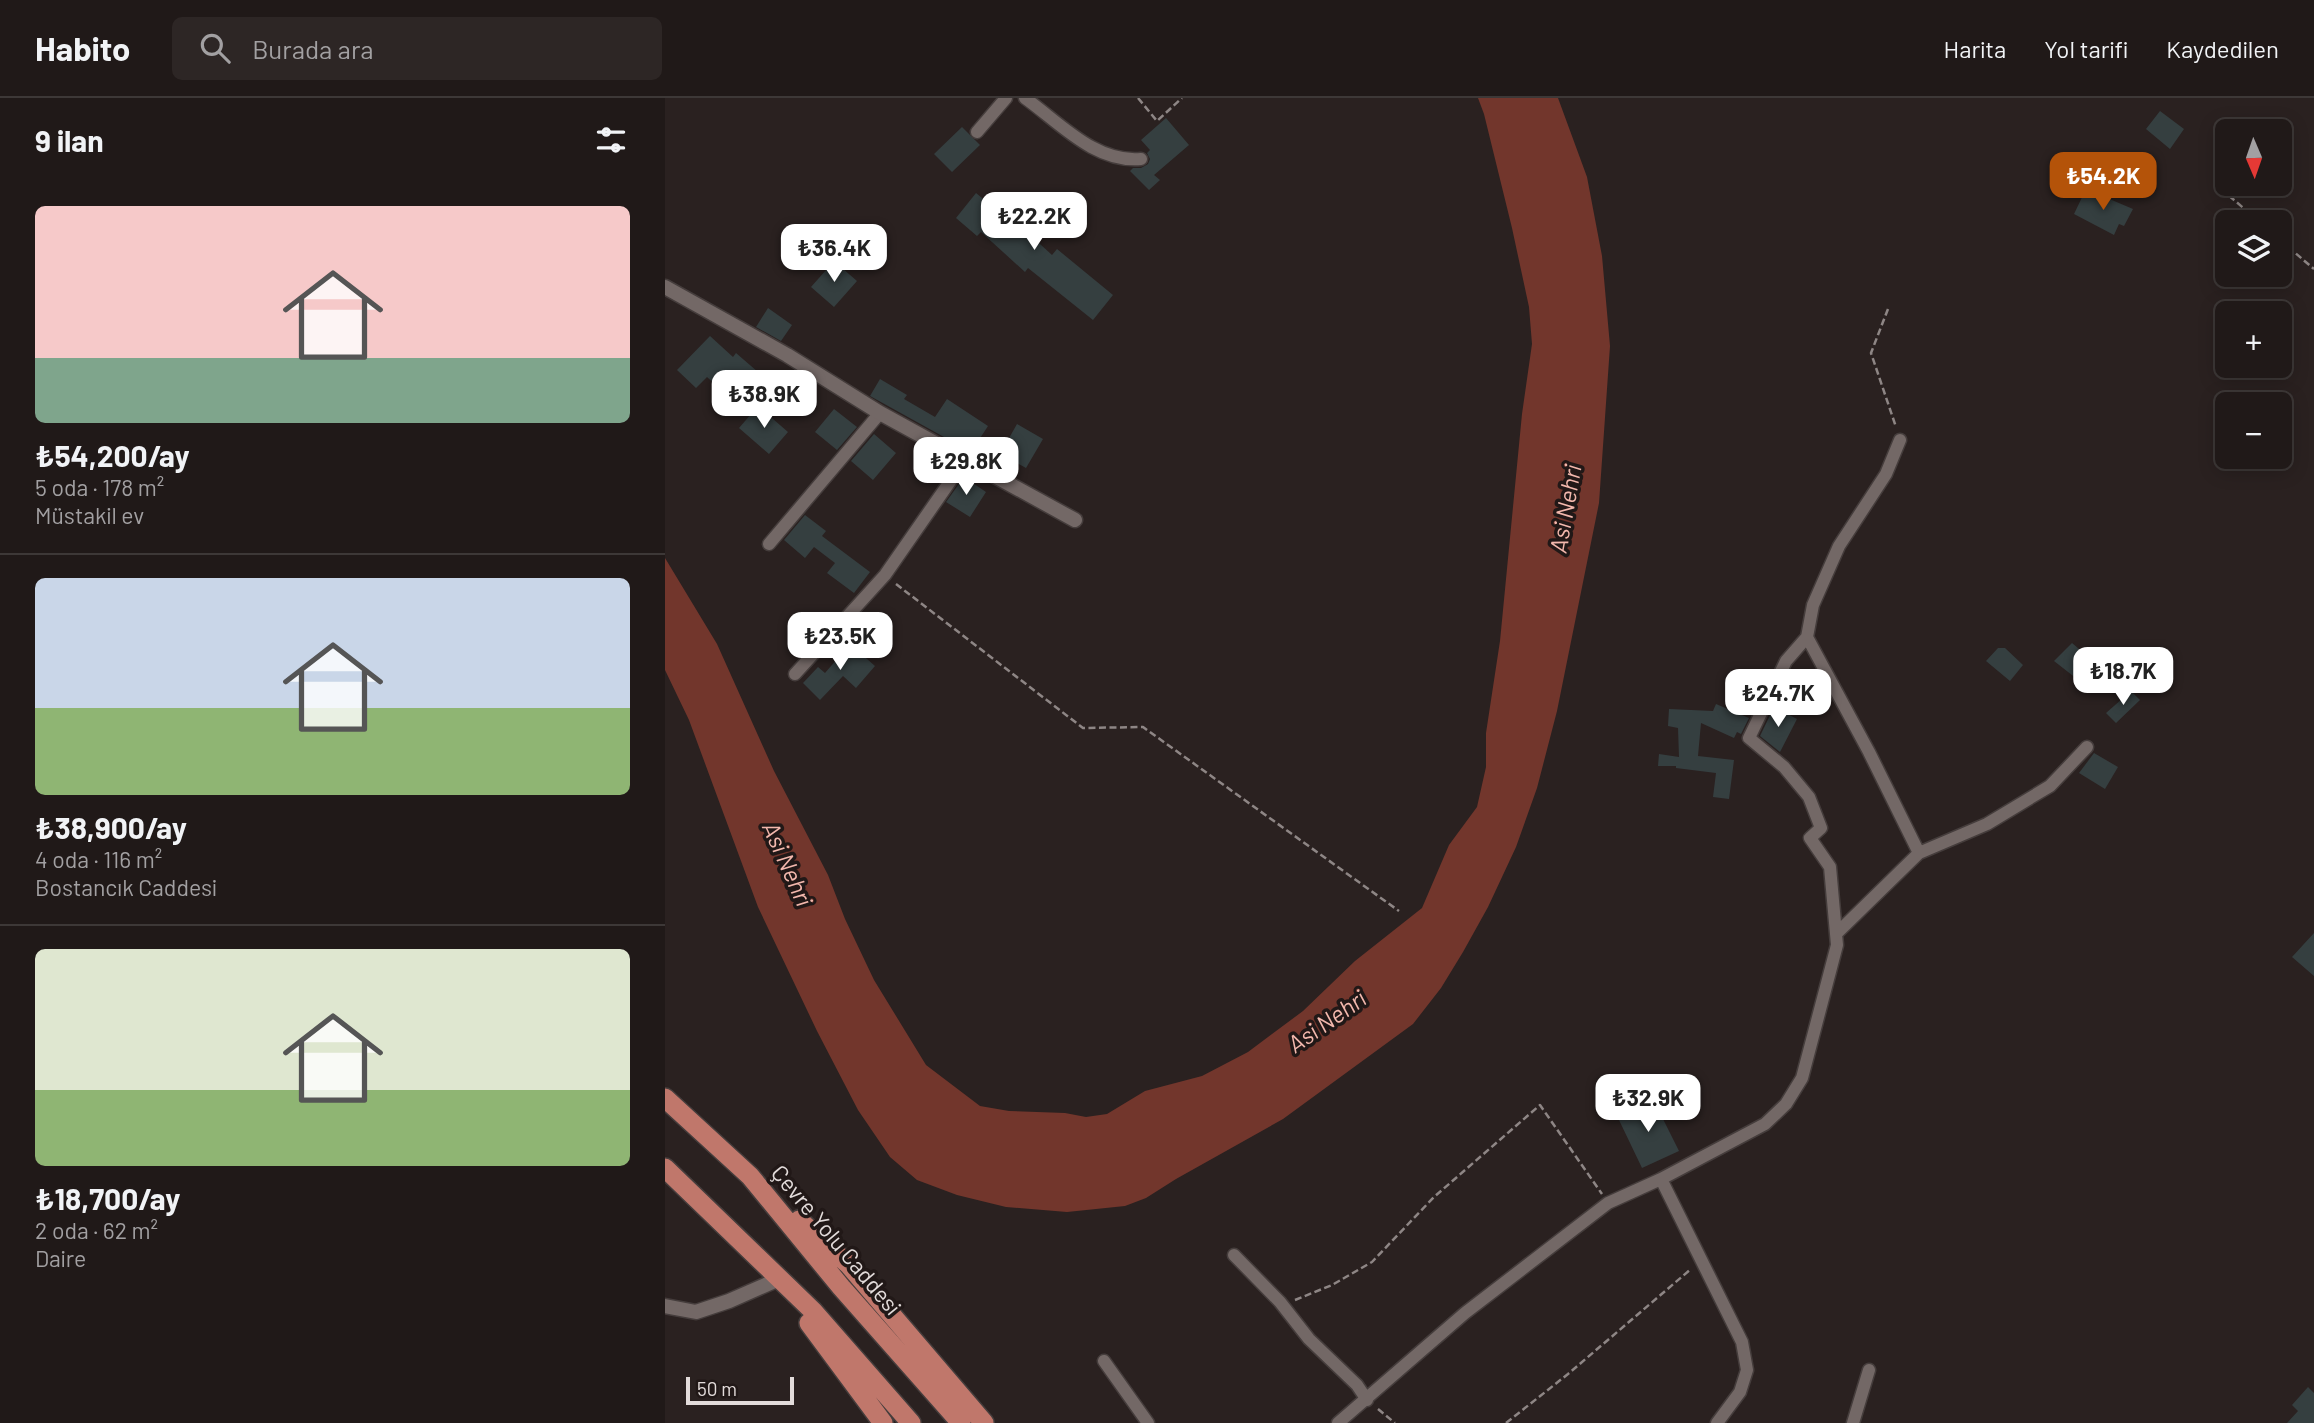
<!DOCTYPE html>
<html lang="tr">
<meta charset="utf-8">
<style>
body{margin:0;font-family:Barlow,sans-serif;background:#2d2625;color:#f1f3f6;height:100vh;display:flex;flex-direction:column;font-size:26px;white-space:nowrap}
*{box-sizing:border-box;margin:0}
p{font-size:23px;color:#a2a0a2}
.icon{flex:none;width:38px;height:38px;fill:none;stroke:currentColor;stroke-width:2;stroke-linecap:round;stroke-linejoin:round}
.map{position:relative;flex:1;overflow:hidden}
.drawer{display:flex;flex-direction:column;background:#201918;width:665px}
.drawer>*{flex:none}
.needle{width:46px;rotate:178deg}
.buttons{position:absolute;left:1550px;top:21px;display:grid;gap:14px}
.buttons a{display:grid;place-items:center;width:77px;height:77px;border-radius:10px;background:#201918;box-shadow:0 4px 18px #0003,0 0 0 2px #3d3837;font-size:35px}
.scale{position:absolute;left:21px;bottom:18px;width:108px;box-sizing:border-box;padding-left:7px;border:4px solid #e3dcdb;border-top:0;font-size:19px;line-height:24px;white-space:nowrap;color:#e3dcdb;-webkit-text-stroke:5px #211817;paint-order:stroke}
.price{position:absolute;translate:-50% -60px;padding:0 16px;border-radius:14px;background:#fff;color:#222;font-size:23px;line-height:46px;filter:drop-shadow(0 2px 4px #0008)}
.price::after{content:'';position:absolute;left:50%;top:42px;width:21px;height:16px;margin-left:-10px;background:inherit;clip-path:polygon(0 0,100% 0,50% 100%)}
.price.on{background:#b45309;color:#fff}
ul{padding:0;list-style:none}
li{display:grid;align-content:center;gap:14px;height:371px;padding:0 35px}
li+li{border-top:2px solid #3d3837}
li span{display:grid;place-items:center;height:217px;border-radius:10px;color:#555}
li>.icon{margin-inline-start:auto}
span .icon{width:126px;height:126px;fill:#fffc;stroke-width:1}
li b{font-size:30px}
h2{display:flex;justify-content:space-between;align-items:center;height:84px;padding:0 35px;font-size:30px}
header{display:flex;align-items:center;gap:42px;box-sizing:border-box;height:98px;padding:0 35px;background:#201918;border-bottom:2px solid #3d3837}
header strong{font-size:33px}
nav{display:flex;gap:38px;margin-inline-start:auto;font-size:24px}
.search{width:490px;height:63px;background:#2d2625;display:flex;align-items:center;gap:18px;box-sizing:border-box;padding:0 24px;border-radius:10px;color:#a2a0a2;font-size:26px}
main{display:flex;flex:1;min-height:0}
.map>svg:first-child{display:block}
</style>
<header>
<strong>Habito</strong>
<div class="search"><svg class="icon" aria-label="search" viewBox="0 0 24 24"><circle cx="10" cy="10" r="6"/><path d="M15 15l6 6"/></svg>Burada ara</div>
<nav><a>Harita</a><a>Yol tarifi</a><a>Kaydedilen</a></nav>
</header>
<main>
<section class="drawer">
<h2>9 ilan<svg class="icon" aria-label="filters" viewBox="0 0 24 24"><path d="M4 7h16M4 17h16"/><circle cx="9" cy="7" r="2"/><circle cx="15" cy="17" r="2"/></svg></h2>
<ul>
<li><span style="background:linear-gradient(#f6c9c9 70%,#7fa58c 0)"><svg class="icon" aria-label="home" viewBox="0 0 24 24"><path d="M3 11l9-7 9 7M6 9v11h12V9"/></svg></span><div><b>₺54,200/ay</b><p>5 oda · 178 m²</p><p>Müstakil ev</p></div></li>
<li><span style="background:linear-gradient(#c9d6e8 60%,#8fb573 0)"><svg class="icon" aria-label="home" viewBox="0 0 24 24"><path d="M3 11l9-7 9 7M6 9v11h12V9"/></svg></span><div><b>₺38,900/ay</b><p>4 oda · 116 m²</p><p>Bostancık Caddesi</p></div></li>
<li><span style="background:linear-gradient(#dfe7d0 65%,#8fb573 0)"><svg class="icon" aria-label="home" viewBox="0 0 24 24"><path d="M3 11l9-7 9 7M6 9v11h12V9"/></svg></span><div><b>₺18,700/ay</b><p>2 oda · 62 m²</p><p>Daire</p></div></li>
</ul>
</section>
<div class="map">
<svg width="1649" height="1325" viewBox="0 0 1649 1325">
<rect width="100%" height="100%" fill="#2a2120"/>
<!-- water -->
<path fill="#72362c" d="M813 0H893L922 79 937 158 945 248 934 405 892 613 872 690 851 749 823 809 798 854 776 890 748 926 618 1021 511 1081 481 1100 460 1108 402 1114 341 1109 292 1097 252 1082 225 1059 193 1012 152 933 93 809 24 622 0 572V460L52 546 109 673 163 777 180 821 209 882 261 967 315 1008 344 1013 400 1015 421 1019 442 1016 480 993 537 978 583 954 638 913 690 863 757 810 784 747 812 709 821 669V635L835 543 857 316 867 246 864 209 847 130 819 16Z"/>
<!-- building -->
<path fill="#353f40" d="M1495 13 1519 31 1505 51 1481 31Z
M501 20 524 47 489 77 495 82 484 92 465 73 468 70H476L483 66 485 61 482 55 485 52 476 42Z
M297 29 315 47 287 74 269 56Z
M1421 91 1468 111 1459 128 1454 126 1449 137 1409 116Z
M311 95 339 118 353 100 377 118 363 135 387 157 392 151 448 197 428 222 363 170 360 174 316 134 312 138 291 120Z
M169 163 192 183 169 209 146 189Z
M103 210 127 227 116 243 91 229Z
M45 238 68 259 71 255 93 274 68 303 42 279 31 290 12 272Z
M215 281 242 297 239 301 270 319 282 301 323 328 306 354 205 298Z
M93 308 123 334 104 356 74 330Z
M169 311 192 329 172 352 150 334Z
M352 326 378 341 361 370 335 356Z
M209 336 231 355 208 382 186 363Z
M299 379 321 394 305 419 281 404Z
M140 417 161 433 157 438 205 474 189 495 162 475 170 465 149 449 140 460 119 442Z
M1407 545 1427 562 1412 581 1389 563Z
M185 546 210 568 191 590 178 578 155 602 138 585 153 569 160 575Z
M1333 550H1340L1358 567 1345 583 1321 563Z
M1475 567 1485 577 1467 594 1457 583Z
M1466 593 1475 602 1451 625 1441 615Z
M1051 606 1084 620 1076 636 1072 634 1069 640 1036 625 1033 658 1069 662 1064 701 1048 699 1051 675 1011 670V668H993L994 656 1014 659 1013 630 1003 628 1004 611 1048 613Z
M1109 609 1132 621 1115 654 1095 638Z
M1429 655 1453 669 1440 691 1414 675Z
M1649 835V878L1627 859Z
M973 1003 977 1010 990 1005 1014 1053 977 1070 954 1022 959 1019 956 1014Z
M1643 1289 1649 1295V1325H1622L1633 1313 1627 1307Z"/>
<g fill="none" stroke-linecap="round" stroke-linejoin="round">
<!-- minor casing -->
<g stroke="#453d3c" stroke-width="15">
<path id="minor" d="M360 0C395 25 430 65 476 61
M312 34 341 0
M1235 342 1221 376 1174 448 1148 507 1142 539 1204 654 1254 755
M104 446 215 315
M130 576 220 477 300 362
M1171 836 1254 755 1322 726 1385 688 1422 649
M569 1157 615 1204 644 1241 692 1287 702 1302
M439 1263 483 1325
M673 1325 800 1215 943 1105 996 1081
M1052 1325 1075 1294 1082 1272 1077 1244 996 1081 1100 1026 1121 1006 1137 980 1172 847 1165 769 1145 740 1156 730 1144 699 1119 669 1084 640 1121 563 1142 539
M1188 1325 1204 1272"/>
</g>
<!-- tertiary casing -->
<g stroke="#453d3c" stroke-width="17">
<path id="tertiary" d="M0 189 122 257 215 315 410 422
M0 1208 31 1214 64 1203 114 1181"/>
</g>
<!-- trunk casing -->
<g stroke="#453d3c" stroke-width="22">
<path id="trunk" d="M0 1000 85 1078 176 1189 296 1325
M0 1070 148 1213 246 1325
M134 1122 184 1167 319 1325
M144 1225 218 1325"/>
</g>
<!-- path -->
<path stroke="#8e8685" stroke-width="2.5" stroke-dasharray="7 3.5" stroke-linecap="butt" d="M473 0 492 23 517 0
M1556 91 1595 124
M1615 142 1649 171
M1223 211 1206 255 1231 329
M231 486 418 630 478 629 734 813
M630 1202 667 1187 707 1164 769 1099 875 1007 937 1096
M713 1311 730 1325
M841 1325 903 1276 1026 1171"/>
<!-- minor -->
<use href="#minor" stroke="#736866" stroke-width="12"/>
<!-- tertiary -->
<use href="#tertiary" stroke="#736866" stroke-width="14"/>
<!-- trunk -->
<use href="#trunk" stroke="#c0776b" stroke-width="19"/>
</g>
<g text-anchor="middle" stroke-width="7" stroke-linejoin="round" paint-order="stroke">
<!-- street labels -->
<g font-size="23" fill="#e3dcdb" stroke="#211817">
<text transform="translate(171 1142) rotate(50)" y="8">Çevre Yolu Caddesi</text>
</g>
<!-- water labels -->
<g font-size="24" font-style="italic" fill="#f3b8ad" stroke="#211817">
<text transform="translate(901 411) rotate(-80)" y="8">Asi Nehri</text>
<text transform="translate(122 766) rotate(66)" y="8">Asi Nehri</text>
<text transform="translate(662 924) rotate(-35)" y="8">Asi Nehri</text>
</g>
</g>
</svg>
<div class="buttons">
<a><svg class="needle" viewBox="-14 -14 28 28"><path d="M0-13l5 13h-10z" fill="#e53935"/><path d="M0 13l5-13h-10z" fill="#a2a0a2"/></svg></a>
<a><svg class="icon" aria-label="layers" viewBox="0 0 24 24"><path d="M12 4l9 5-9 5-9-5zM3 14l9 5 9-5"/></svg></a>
<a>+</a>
<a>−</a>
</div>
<div class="scale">50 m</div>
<b class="price on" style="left:1438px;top:114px">₺54.2K</b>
<b class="price" style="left:369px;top:154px">₺22.2K</b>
<b class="price" style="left:169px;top:186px">₺36.4K</b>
<b class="price" style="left:99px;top:332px">₺38.9K</b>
<b class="price" style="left:301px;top:399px">₺29.8K</b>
<b class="price" style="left:175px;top:574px">₺23.5K</b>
<b class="price" style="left:1458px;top:609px">₺18.7K</b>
<b class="price" style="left:1113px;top:631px">₺24.7K</b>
<b class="price" style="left:983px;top:1036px">₺32.9K</b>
</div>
</main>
